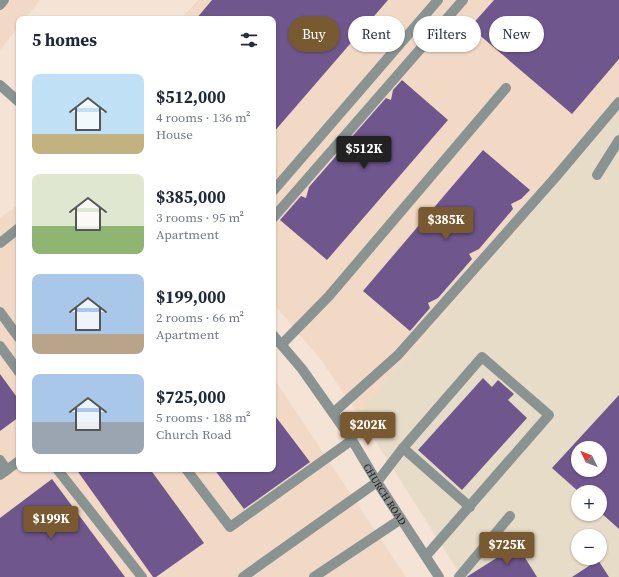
<!DOCTYPE html>
<meta charset="utf-8">
<style>
body{margin:0;font-family:"Source Serif 4",serif;background:#f6f6f7;color:#1f2937;height:100vh;display:flex;flex-direction:column;font-size:15px;white-space:nowrap}
*{box-sizing:border-box;margin:0}
p{font-size:13px;color:#747a83}
.icon{flex:none;width:22px;height:22px;fill:none;stroke:currentColor;stroke-width:2;stroke-linecap:round;stroke-linejoin:round}
.map{position:relative;flex:1;overflow:hidden}
.sheet{position:absolute;left:16px;top:16px;width:260px;height:456px;display:flex;flex-direction:column;background:#fff;border-radius:8px;box-shadow:0 1px 3px #0004}
.sheet>*{flex:none}
.banner{position:absolute;left:288px;top:16px;width:271px;height:36px;display:flex;gap:8px}
.needle{width:26px;rotate:313deg}
.buttons{position:absolute;left:571px;top:441px;display:grid;gap:8px}
.buttons a{display:grid;place-items:center;width:36px;height:36px;border-radius:50%;background:#fff;box-shadow:0 1px 3px #0004;font-size:20px}
.price{position:absolute;translate:-50% -34px;padding:0 9px;border-radius:4px;background:#79592f;color:#fff;font-size:13px;line-height:26px;filter:drop-shadow(0 1px 2px #0008)}
.price::after{content:'';position:absolute;left:50%;top:24px;width:12px;height:9px;margin-left:-6px;background:inherit;clip-path:polygon(0 0,100% 0,50% 100%)}
.price.on{background:#222;color:#fff}
ul{padding:0;list-style:none}
li{display:flex;align-items:center;gap:12px;height:100px;padding:0 16px}
li span{display:grid;place-items:center;flex:none;width:112px;height:80px;border-radius:8px;color:#555}
li>.icon{margin-inline-start:auto}
span .icon{width:48px;height:48px;fill:#fffc;stroke-width:1}
li b{font-size:17px}
h2{display:flex;justify-content:space-between;align-items:center;height:48px;padding:0 16px;font-size:17px}
.tag{padding:0 14px;border-radius:18px;background:#fff;box-shadow:0 1px 3px #0004;font-size:14px;line-height:36px}
.tag.on{background:#79592f;color:#fff}
.map>svg:first-child{display:block}
</style>
<div class="map">
<svg width="619" height="577" viewBox="0 0 619 577">
<rect width="100%" height="100%" fill="#f5e3d5"/>
<!-- built -->
<path fill="#f1d9c5" d="M0 0H40L25 19H19V26L0 50Z
M198 0H619V112L358 414 321 360 273 303V19H181Z
M19 204V469H273V377L406 577H0V218Z"/>
<!-- industrial -->
<path fill="#e6dcc7" fill-rule="evenodd" d="M619 112V577H462L358 414ZM578 448H600V470H578ZM578 492H600V514H578ZM578 536H600V558H578Z"/>
<!-- building -->
<path fill="#6f578e" fill-rule="evenodd" d="M212 0H388L273 133V19H196Z
M494 0H619V59L572 114 470 27Z
M402 80 448 120 327 260 280 220 301 196 306 198 309 187 343 148 348 149 350 139 386 98 391 100 393 90Z
M483 150 530 190 521 199 511 204 513 209 479 249 469 254 472 259 438 298 428 303 430 308 410 331 363 291Z
M0 374 19 400V417L0 431Z
M483 378 492 387 498 380 514 394 508 400 527 418 462 490 418 450Z
M619 395V529L600 512V492H579L552 468ZM578 448H600V470H578Z
M273 413 310 462 244 509 214 469H273Z
M76 469H150L204 543 156 577H153Z
M52 479 125 577H0V518Z
M517 545 537 577H467L468 576Z
M598 560 609 577H572Z"/>
<g fill="none" stroke-linecap="round" stroke-linejoin="round">
<!-- minor -->
<g stroke="#899392" stroke-width="10">
<path d="M0 5 4 0"/>
<path d="M0 85 19 102"/>
<path d="M597 175 619 140"/>
<path d="M273 191 438 0"/>
<path d="M273 218 463 0"/>
<path d="M0 243 19 228"/>
<path d="M0 312 19 338"/>
<path id="s1" d="M273 335 302 369 352 440 377 482 439 577"/>
<path d="M282 344 329 296 506 88"/>
<path d="M0 346 19 372"/>
<path d="M333 413 398 355 554 179 619 102"/>
<path d="M403 448 470 507"/>
<path d="M0 460 7 470"/>
<path d="M57 469 142 577"/>
<path d="M186 469 230 527 352 440"/>
<path d="M0 475 19 461"/>
<path d="M243 577 377 482 403 448 482 357 549 415 426 556"/>
<path d="M314 577 401 519"/>
<path d="M459 577 510 516"/>
</g>
</g>
<g text-anchor="middle" stroke-width="4" stroke-linejoin="round" paint-order="stroke">
<!-- street labels -->
<g font-size="10" fill="#1e1813" stroke="#fff">
<text dy="4" stroke="none"><textPath href="#s1" startOffset="195">CHURCH ROAD</textPath></text>
</g>
</g>
</svg>
<div class="buttons">
<a><svg class="needle" viewBox="-14 -14 28 28"><path d="M0-13l5 13h-10z" fill="#e53935"/><path d="M0 13l5-13h-10z" fill="#747a83"/></svg></a>
<a>+</a>
<a>−</a>
</div>
<b class="price on" style="left:364px;top:170px">$512K</b>
<b class="price" style="left:446px;top:241px">$385K</b>
<b class="price" style="left:368px;top:446px">$202K</b>
<b class="price" style="left:51px;top:540px">$199K</b>
<b class="price" style="left:507px;top:566px">$725K</b>
<div class="banner">
<a class="tag on">Buy</a>
<a class="tag">Rent</a>
<a class="tag">Filters</a>
<a class="tag">New</a>
</div>
<section class="sheet">
<h2>5 homes<svg class="icon" aria-label="filters" viewBox="0 0 24 24"><path d="M4 7h16M4 17h16"/><circle cx="9" cy="7" r="2"/><circle cx="15" cy="17" r="2"/></svg></h2>
<ul>
<li><span style="background:linear-gradient(#bfe0f5 75%,#c2b280 0)"><svg class="icon" aria-label="home" viewBox="0 0 24 24"><path d="M3 11l9-7 9 7M6 9v11h12V9"/></svg></span><div><b>$512,000</b><p>4 rooms · 136 m²</p><p>House</p></div></li>
<li><span style="background:linear-gradient(#dfe7d0 65%,#8fb573 0)"><svg class="icon" aria-label="home" viewBox="0 0 24 24"><path d="M3 11l9-7 9 7M6 9v11h12V9"/></svg></span><div><b>$385,000</b><p>3 rooms · 95 m²</p><p>Apartment</p></div></li>
<li><span style="background:linear-gradient(#a9c7e8 75%,#b9a48a 0)"><svg class="icon" aria-label="home" viewBox="0 0 24 24"><path d="M3 11l9-7 9 7M6 9v11h12V9"/></svg></span><div><b>$199,000</b><p>2 rooms · 66 m²</p><p>Apartment</p></div></li>
<li><span style="background:linear-gradient(#a9c7e8 60%,#9aa5b1 0)"><svg class="icon" aria-label="home" viewBox="0 0 24 24"><path d="M3 11l9-7 9 7M6 9v11h12V9"/></svg></span><div><b>$725,000</b><p>5 rooms · 188 m²</p><p>Church Road</p></div></li>
</ul>
</section>
</div>
